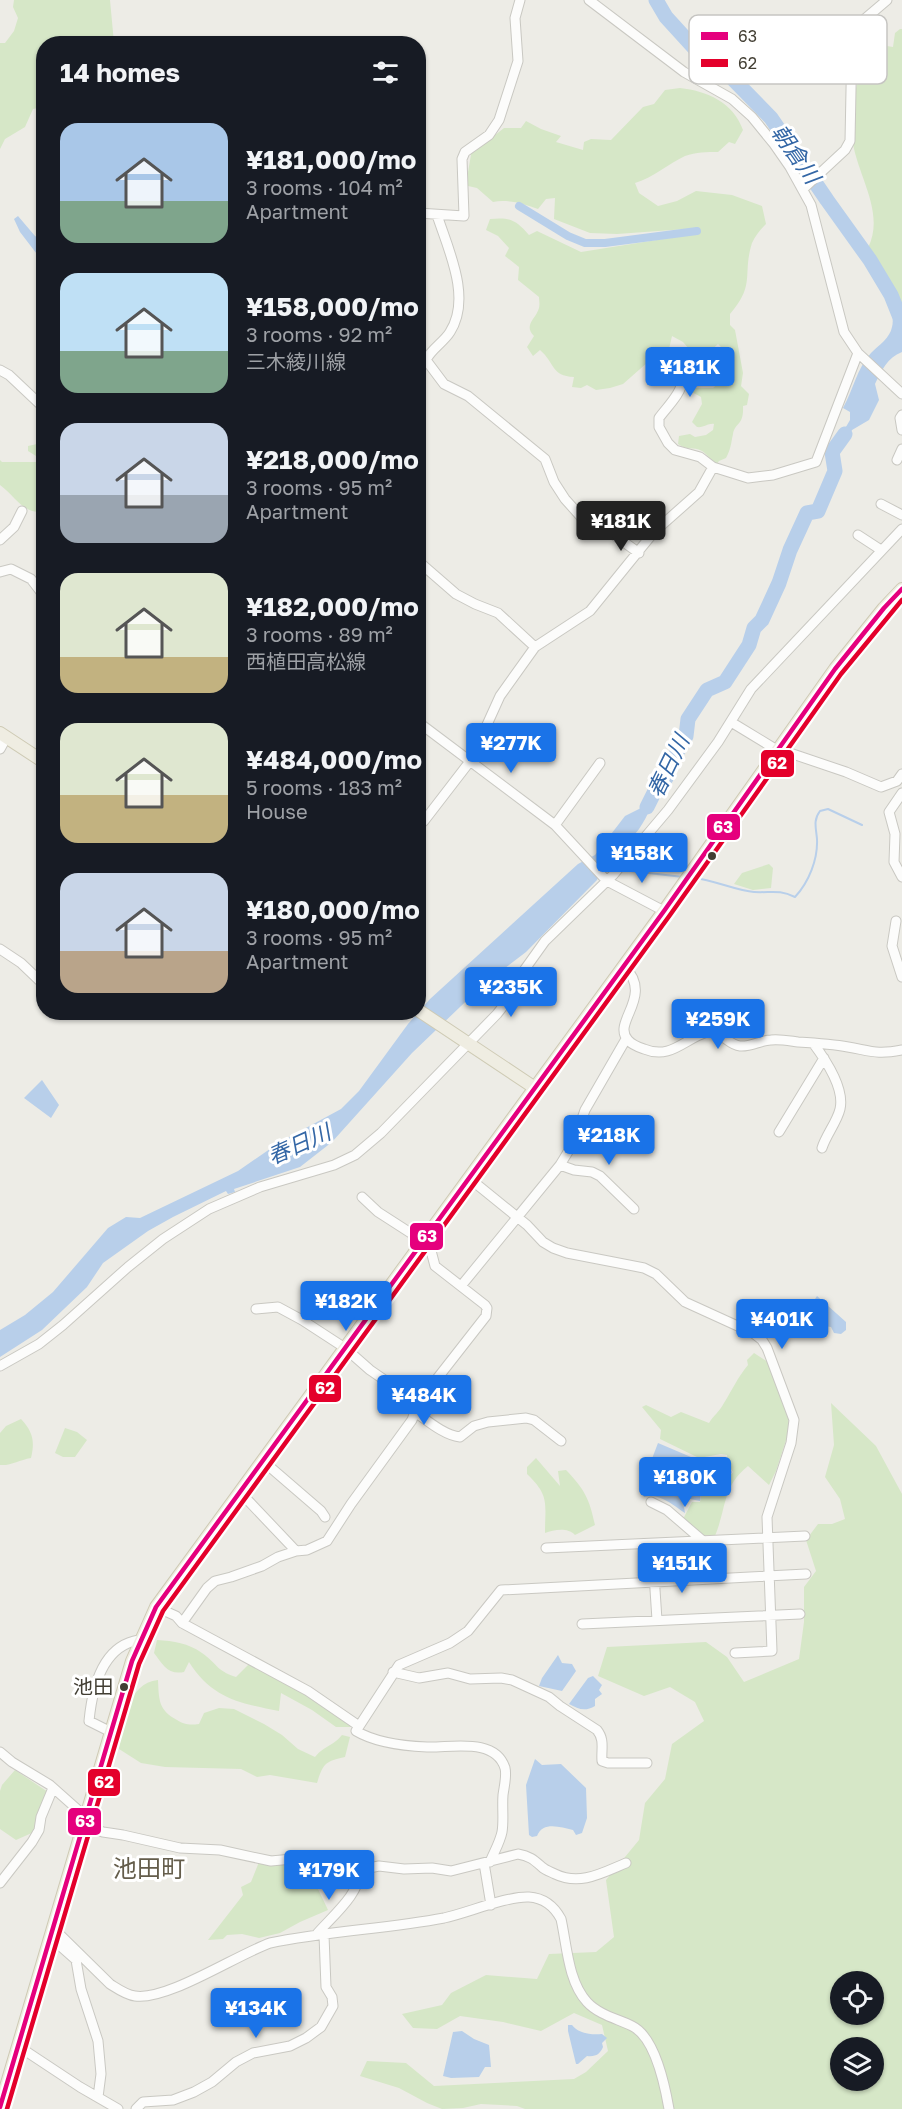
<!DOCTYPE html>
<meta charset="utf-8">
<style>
body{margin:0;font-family:"Golos Text","Noto Sans JP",sans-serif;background:#242831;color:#f1f3f6;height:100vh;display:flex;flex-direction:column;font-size:22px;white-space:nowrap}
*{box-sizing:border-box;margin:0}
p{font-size:20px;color:#9ea1a6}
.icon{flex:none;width:33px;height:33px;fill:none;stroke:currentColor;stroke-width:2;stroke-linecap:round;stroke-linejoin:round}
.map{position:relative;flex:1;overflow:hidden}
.details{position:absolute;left:36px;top:36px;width:390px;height:984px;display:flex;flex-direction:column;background:#171b24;border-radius:24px;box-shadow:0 2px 4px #0004}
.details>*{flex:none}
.buttons{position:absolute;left:830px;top:1971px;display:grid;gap:12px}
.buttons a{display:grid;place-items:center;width:54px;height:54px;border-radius:50%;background:#171b24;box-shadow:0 2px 4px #0004;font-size:30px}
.price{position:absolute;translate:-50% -51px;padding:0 14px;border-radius:6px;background:#1a73e8;color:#fff;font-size:20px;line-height:39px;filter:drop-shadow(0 2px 3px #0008)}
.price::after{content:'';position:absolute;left:50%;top:36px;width:18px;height:14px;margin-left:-9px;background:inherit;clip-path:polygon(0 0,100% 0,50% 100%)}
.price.active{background:#222;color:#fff}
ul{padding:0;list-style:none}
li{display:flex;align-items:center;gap:18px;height:150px;padding:0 24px}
li span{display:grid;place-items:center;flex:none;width:168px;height:120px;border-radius:18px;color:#555}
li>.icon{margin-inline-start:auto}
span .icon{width:72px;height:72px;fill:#fffc;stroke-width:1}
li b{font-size:26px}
h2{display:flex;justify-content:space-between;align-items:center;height:72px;padding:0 24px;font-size:26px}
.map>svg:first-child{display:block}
</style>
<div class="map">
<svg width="902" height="2109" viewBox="0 0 902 2109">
<rect width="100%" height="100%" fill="#edece6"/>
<!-- green -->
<path fill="#d6e7c7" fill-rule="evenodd" d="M14 0H110L114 43 44 44 43 107 33 109 25 127 5 139 0 149V43H5L14 31 18 18 13 7Z
M900 29H902V306L868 248C886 211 856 175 852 137 850 120 852 99 858 82 864 69 872 59 875 44L893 47 895 33Z
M680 88C707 91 733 102 743 130L735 144 729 142 718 152C707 152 696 152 685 156 668 164 654 177 635 183L639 193 658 206 677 201 696 191 732 195 762 206 766 224C761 229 755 236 752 243 742 275 756 284 730 314V325L735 330 743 373 741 386 749 394 747 405 743 406C744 426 735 422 733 434 731 443 731 449 726 458L719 461 717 464C711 461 708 455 702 451 693 446 687 451 678 444L679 436 690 434 695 437 706 435 713 430 714 424C708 423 704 428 697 427L692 422 702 404 701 397 690 391 696 388H713L720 382C716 371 718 357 721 347L718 344 703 358 696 357 683 342 672 336 669 349 664 356 656 355 623 384 610 388 596 390 587 385 581 388 572 387 574 377C551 376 555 363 540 350L533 356 527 347 534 336C523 325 536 319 539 308 540 304 539 300 539 297L518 280 519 267 505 256 509 248 498 236 486 230 490 219C510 217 516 220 529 235L537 231 581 252 688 235 686 229 617 234 590 233 554 219 555 198 546 199 538 209C524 204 508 199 493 202L477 188 468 186 467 178 472 149 485 143 504 128H521L526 121 541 129 561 136 556 142 583 150 584 142 591 139 611 140 643 107 654 104 665 90Z
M43 422V511C25 516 14 495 0 485V460L2 462H36V456L28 451V446L37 444 36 429Z
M769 864 773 868 771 888 753 890 734 884 742 873Z
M754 1353 768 1362 786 1407 790 1428 776 1471 769 1485 748 1466C722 1487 727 1507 715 1536L702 1535 683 1519 692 1502H700L702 1491 707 1486C720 1486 725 1482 733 1472L729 1466 727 1455 721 1454 699 1458 660 1439 661 1430 642 1407 646 1405 671 1417 681 1412 709 1423C713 1416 720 1411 724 1403 732 1390 738 1377 748 1365L747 1360Z
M831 1403 876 1446 902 1494V2109H525L517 2106 481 2104 463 2108 442 2109 427 2103 399 2088 360 2076 367 2061 406 2063 434 2086 574 2079 586 2072 608 2051 602 2025 574 2013 541 2031 503 2022 460 2016 437 2029 413 2028 402 2014 442 2005 451 1993 486 1975 537 1979 549 1954 596 1952 614 1937 606 1880 639 1840 645 1803 665 1779 672 1744 704 1721 695 1702 670 1687 644 1696 598 1676 607 1647 706 1642 727 1657 744 1682 799 1659 804 1622V1587L816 1571 806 1540 818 1524H832L845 1519 840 1499 825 1477 834 1445ZM840 1982H873V2014H840ZM840 2048H873V2080H840Z
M21 1419C33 1432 35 1441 31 1458 19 1460 11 1466 0 1465V1433L6 1426Z
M65 1428 77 1432 87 1440 75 1457H63L55 1453Z
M536 1458 560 1486 558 1471 566 1470C585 1490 589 1498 595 1525L575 1535C567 1527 554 1530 545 1533 545 1503 550 1496 527 1474V1467Z
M157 1640C174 1641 188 1643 202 1653 218 1664 215 1670 236 1677L249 1664 299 1690 352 1727H336L312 1710 281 1693 279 1711C238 1703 212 1698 189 1662L184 1672C168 1675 163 1665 154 1653Z
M158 1680C159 1699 158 1710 177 1720 185 1725 190 1725 199 1724L204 1713 219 1708 234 1709 264 1724 282 1735 298 1749 315 1757C325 1745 332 1747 342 1735L350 1737 345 1757C325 1761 323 1764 317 1783L270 1775 257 1777 241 1769 165 1767 141 1763 119 1749C124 1723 127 1683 158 1680Z
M15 1770 48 1792 37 1818 34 1832 16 1840 0 1829V1791L2 1785Z
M259 1862 318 1867V1889L328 1910 300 1922 280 1933 259 1938 242 1934 227 1935 223 1939 208 1940 243 1895 241 1887 251 1882Z"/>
<!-- water -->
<path fill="#b8cfea" d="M18 216 35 236 43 241V262L20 232 14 219Z
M886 289 902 310V352C887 358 882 370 875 384L879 400 869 420 852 430 839 448 832 451 850 420V412L843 408C853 390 857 368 871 353 879 345 890 338 892 327 895 317 888 300 886 289Z
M659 788C652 803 646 822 635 834 620 851 604 857 597 880L526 952 484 984 412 1053 332 1142 300 1167 234 1189 235 1192 228 1194 226 1191 173 1217 148 1231 103 1263 87 1287 42 1330 0 1357V1330L25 1315 53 1292 108 1228 126 1217 140 1218 238 1171 280 1142 341 1109 359 1091 408 1024 430 999 578 864 595 855 625 816 641 808 652 793Z
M42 1080 59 1105 51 1118 24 1098Z
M817 1296 846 1322V1330L841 1334 834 1333 831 1327 824 1326 819 1327 812 1324 804 1316Z
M658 1443 698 1460 725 1457 727 1468 732 1472 723 1481 717 1484 711 1482 705 1485 701 1493 700 1501 690 1499 684 1507 685 1513C673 1505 659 1492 644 1497L640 1490Z
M558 1655 562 1663 572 1664 576 1671 562 1691 539 1686 542 1678Z
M593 1676 602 1685 599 1690 602 1694 595 1699V1706C585 1712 578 1709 569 1704L588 1678Z
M535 1759 542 1765 561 1764 586 1788 587 1818 582 1833 576 1835 573 1830C560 1827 543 1821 537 1836L532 1837 529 1835 526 1785Z
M568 2025H572C579 2034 592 2035 602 2034L607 2038 602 2043 603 2047C600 2054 596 2057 587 2056L578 2064H576L568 2031Z
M462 2031 474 2039 489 2045 491 2067H485L479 2077 451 2078 443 2076 453 2032Z"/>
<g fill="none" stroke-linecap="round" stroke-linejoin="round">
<!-- stream -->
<path stroke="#b8cfea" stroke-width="2" d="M607 860 618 865
M623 868 631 871 683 877
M694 878C714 880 737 891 754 892 772 893 778 889 795 897 809 882 818 859 817 839 816 828 813 820 820 811L828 809 862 825"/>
<!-- canal -->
<path stroke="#b8cfea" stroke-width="8" d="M519 206 568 236 585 243H605L697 231"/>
<!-- river -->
<path stroke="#b8cfea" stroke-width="15" d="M656 0 666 17 707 62 730 76 771 118 827 200 870 260 891 295 899 315
M647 807 657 787 666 778 677 752 686 736 688 719 707 690 725 682 749 645 754 628 762 620 779 583 790 550 807 513 818 511 835 471 832 452 845 434"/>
<!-- minor casing -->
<g stroke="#c9c8c2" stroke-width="11">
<path id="minor" d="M589 0 684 72 732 99 752 117 774 144 790 167 811 205 844 332 858 353 902 394
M803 189 845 150 850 141 852 39 855 30 860 23 887 0
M418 213 464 216 462 159 465 152 489 135 499 120 518 61 515 18 520 0
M437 215C448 249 472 298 450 332 444 342 431 349 426 360L444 384 468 396 545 459 554 482 565 499 582 518 596 527H603L639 553
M682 361C679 371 683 372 682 381 682 393 666 408 659 418V427L668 443 675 450 700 457 713 467
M0 370 9 375 44 408
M902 415 900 418 902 430
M897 460 902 449
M881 504 902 515
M858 535 881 550
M0 540 14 527 22 511
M418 561 456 594 475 604 498 613 535 647
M0 572 11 569 31 579 44 596
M418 722 555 825 607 881 664 911
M731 722 777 750
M0 749 6 738
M778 749 846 772 881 787 897 781 902 774
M902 793 889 812 895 834 894 862 902 877
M555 825 600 763
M418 826 424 821 471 760 500 696 535 647 590 611 654 532 699 492 713 467 748 478 773 475 816 462 858 353
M896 921 892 946 902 977
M0 949 21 963 44 985
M624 966C655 997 611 1022 628 1040 632 1045 638 1047 644 1049 671 1060 684 1039 707 1032 720 1029 728 1045 740 1046 751 1047 761 1040 771 1040 780 1039 790 1041 798 1042 815 1043 832 1044 848 1047 871 1051 877 1055 902 1050
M813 1043C825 1059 845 1088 840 1109 837 1122 826 1135 822 1148
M779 1132 824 1058
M560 1165 574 1170 592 1172 600 1176 634 1209
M469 1178 527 1225 543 1242 553 1248 567 1253 644 1268 656 1274 685 1302 753 1333 762 1340 767 1348 794 1420 791 1443 767 1517 772 1651 735 1653
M461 1286 560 1165 574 1142 585 1110 626 1039
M256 1309 278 1307 302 1320 345 1348 370 1370 418 1403
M0 1366 39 1344 63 1325 128 1267 163 1239 209 1209 260 1187 334 1165 355 1155 381 1133 497 1014 508 1000 525 969 545 941 613 875 668 810 718 742 751 689 902 529
M415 1412C428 1421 444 1435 460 1437L474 1426 488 1422 526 1418 534 1420 561 1441
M263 1461 321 1511 325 1517
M240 1492 296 1551
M651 1502 667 1510 703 1541
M652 1544 657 1620
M546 1548 805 1536
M156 1607 176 1616 182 1623 308 1691 359 1726
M182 1623 207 1588 215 1581 231 1577 262 1566 278 1557 296 1551 307 1550 327 1541 351 1504 412 1420 418 1403 486 1316 487 1308 485 1305 435 1266 430 1247 423 1241 378 1212 362 1197
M582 1624 800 1614
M393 1672 419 1678 448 1673 470 1679 501 1678 512 1680 549 1697 560 1706 597 1730C605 1740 601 1749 602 1761L608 1763H647
M111 1732 89 1721C92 1690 101 1646 139 1640
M0 1752 12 1762 50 1785 86 1817
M84 1825 103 1832 123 1835 180 1848 220 1850 271 1861 313 1857 359 1870 379 1866 404 1869 432 1868 451 1871 518 1854C530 1856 534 1860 542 1867 545 1870 551 1872 555 1874 580 1886 602 1873 626 1863
M490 1862C494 1852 500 1842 502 1832 504 1821 502 1807 503 1795 504 1787 507 1776 505 1768 495 1737 451 1748 427 1747 404 1746 376 1743 356 1731L399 1665 450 1643 468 1631 501 1590 806 1574
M484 1863 491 1905
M0 1883 32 1842 39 1830 41 1817 53 1788
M53 1928 110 1984C118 1989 126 1995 135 1996 167 2001 236 1955 270 1943 327 1931 386 1929 444 1918 467 1913 507 1896 529 1897 544 1898 554 1906 561 1919 567 1946 568 1981 587 2002 599 2015 618 2019 632 2026 655 2037 665 2086 669 2109
M316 1935C330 1918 362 1893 359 1870
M50 1937 76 1960 81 1989 98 2041 101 2074 98 2097
M18 2046 80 2087 118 2109
M136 2109 143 2102 173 2100 194 2092 212 2082 236 2062 253 2053 290 2046 306 2038 321 2027 333 2006 332 1997 326 1987 324 1935"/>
</g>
<!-- major casing -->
<g stroke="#cecab4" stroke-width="14">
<path id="major" d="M0 733 44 762
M418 1010 535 1088
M0 2107 132 1661 156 1607 664 911 835 669 884 608 902 589"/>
</g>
<!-- minor -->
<use href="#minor" stroke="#fcfcfb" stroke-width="9"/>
<!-- major -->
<use href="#major" stroke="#efede2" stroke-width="12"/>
<!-- bus-1 casing -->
<g stroke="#fff" stroke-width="9">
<path id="bus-1" d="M0 2107 132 1661 156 1607 664 911 835 669 884 608 902 589"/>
</g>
<!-- bus-2 casing -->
<g stroke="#fff" stroke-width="9">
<path id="bus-2" d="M7 2109 139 1664 163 1611 670 915 841 674 902 600"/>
</g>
<!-- bus-1 -->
<use href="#bus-1" stroke="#e5007d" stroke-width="4.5"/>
<!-- bus-2 -->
<use href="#bus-2" stroke="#e4002b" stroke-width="4.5"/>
</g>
<!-- markers -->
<g fill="#423e33" stroke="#fff" stroke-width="2">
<circle cx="712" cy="856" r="5"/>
<circle cx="124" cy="1687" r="5"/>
</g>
<g text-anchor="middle" stroke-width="6" stroke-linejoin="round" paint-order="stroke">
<!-- bus labels -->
<g font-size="20" fill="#423e33" stroke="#fff" text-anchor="end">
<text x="113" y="1694">池田</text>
</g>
<!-- water labels -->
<g font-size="22" font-style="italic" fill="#3467a6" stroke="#fff">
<text transform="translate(796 154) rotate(55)" y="8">朝倉川</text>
<text transform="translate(668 766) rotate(-64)" y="8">春日川</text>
<text transform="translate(299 1144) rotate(-24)" y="8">春日川</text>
</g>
<!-- quarter labels -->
<g font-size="24" fill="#645d4b" stroke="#fff">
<text x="149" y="1877">池田町</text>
</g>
</g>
<!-- legend -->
<rect x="689" y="15" width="198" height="69" rx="9" fill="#fff" stroke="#c6c5c2" stroke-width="1.5"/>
<rect x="701" y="32" width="27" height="8" fill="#e5007d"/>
<rect x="701" y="59" width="27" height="8" fill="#e4002b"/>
<g font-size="16" fill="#423e33">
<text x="738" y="42">63</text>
<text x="738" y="69">62</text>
</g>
<g stroke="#fff" stroke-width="2">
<rect x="760" y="749" width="35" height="29" rx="6" fill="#e4002b"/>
<rect x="706" y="813" width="35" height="28" rx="6" fill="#e5007d"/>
<rect x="409" y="1222" width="35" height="29" rx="6" fill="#e5007d"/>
<rect x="308" y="1374" width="34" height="29" rx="6" fill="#e4002b"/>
<rect x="87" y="1768" width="34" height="29" rx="6" fill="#e4002b"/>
<rect x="67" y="1807" width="35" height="29" rx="6" fill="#e5007d"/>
</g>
<g font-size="16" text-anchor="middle" font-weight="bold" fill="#fff">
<text x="777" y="769">62</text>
<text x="723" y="833">63</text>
<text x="427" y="1242">63</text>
<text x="325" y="1394">62</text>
<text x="104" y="1788">62</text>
<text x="85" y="1827">63</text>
</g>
</svg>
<div class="buttons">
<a><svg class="icon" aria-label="locate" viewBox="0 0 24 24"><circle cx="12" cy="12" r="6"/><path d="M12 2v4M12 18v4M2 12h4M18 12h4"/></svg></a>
<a><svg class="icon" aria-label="layers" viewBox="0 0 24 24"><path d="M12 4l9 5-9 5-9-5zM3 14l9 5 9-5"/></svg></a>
</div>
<b class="price" style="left:690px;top:398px">¥181K</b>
<b class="price active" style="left:621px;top:552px">¥181K</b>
<b class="price" style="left:511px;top:774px">¥277K</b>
<b class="price" style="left:642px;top:884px">¥158K</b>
<b class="price" style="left:511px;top:1018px">¥235K</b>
<b class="price" style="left:718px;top:1050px">¥259K</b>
<b class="price" style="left:609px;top:1166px">¥218K</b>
<b class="price" style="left:346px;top:1332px">¥182K</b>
<b class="price" style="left:782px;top:1350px">¥401K</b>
<b class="price" style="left:424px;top:1426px">¥484K</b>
<b class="price" style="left:685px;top:1508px">¥180K</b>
<b class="price" style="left:682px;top:1594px">¥151K</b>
<b class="price" style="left:329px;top:1901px">¥179K</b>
<b class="price" style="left:256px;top:2039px">¥134K</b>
<section class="details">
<h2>14 homes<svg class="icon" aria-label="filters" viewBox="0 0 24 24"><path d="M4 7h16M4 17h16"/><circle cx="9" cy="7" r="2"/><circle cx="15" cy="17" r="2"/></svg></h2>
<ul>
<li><span style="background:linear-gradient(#a9c7e8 65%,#7fa58c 0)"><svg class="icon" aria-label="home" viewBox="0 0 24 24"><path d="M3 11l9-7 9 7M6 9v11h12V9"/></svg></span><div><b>¥181,000/mo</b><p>3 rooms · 104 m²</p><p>Apartment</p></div></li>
<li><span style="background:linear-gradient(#bfe0f5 65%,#7fa58c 0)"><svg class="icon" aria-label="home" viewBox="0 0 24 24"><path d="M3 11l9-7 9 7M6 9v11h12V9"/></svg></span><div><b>¥158,000/mo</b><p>3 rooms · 92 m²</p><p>三木綾川線</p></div></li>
<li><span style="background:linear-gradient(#c9d6e8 60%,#9aa5b1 0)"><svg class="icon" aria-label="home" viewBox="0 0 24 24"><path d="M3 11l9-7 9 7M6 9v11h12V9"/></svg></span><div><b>¥218,000/mo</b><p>3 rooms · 95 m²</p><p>Apartment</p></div></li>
<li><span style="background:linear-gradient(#dfe7d0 70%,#c2b280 0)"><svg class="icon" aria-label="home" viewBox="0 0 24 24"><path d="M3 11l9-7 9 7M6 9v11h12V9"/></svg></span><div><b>¥182,000/mo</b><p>3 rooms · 89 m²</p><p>西植田高松線</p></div></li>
<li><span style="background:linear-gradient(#dfe7d0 60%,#c2b280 0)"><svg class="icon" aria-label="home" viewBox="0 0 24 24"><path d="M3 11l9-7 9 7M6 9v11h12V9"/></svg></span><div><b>¥484,000/mo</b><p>5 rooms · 183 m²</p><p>House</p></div></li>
<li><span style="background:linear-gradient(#c9d6e8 65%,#b9a48a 0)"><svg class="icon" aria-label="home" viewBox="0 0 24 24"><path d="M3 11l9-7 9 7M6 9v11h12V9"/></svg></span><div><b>¥180,000/mo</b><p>3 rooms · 95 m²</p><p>Apartment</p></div></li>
</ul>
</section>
</div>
